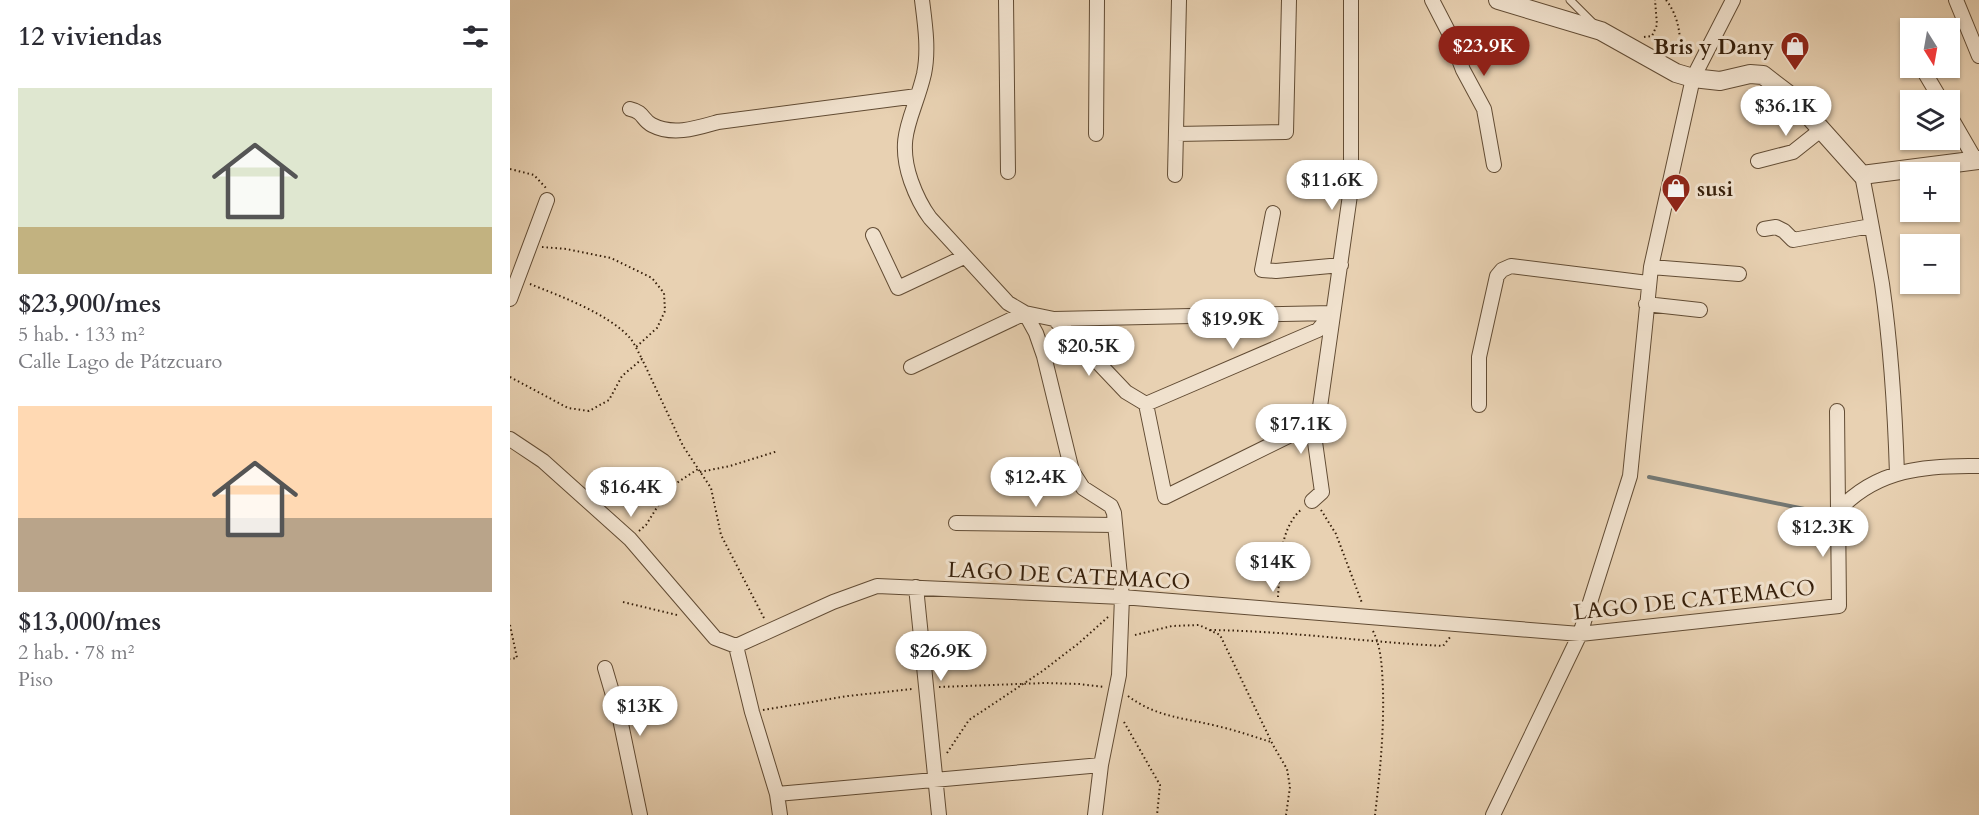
<!DOCTYPE html>
<html lang="es">
<meta charset="utf-8">
<style>
body{margin:0;font-family:Cardo,serif;background:#f7f7f7;color:#2b2b33;height:100vh;display:flex;flex-direction:column;font-size:22px;white-space:nowrap}
*{box-sizing:border-box;margin:0}
p{font-size:20px;color:#7c7c81}
.icon{flex:none;width:33px;height:33px;fill:none;stroke:currentColor;stroke-width:2;stroke-linecap:round;stroke-linejoin:round}
.map{position:relative;flex:1;overflow:hidden}
.details{display:flex;flex-direction:column;background:#fff;width:510px}
.details>*{flex:none}
.needle{width:39px;rotate:169deg}
.tools{position:absolute;left:1390px;top:18px;display:grid;gap:12px}
.tools a{display:grid;place-items:center;width:60px;height:60px;border-radius:0px;background:#fff;box-shadow:0 2px 4px #0004;font-size:30px}
.price{position:absolute;translate:-50% -51px;padding:0 14px;border-radius:21px;background:#fff;color:#222;font-size:20px;line-height:39px;filter:drop-shadow(0 2px 3px #0008)}
.price::after{content:'';position:absolute;left:50%;top:36px;width:18px;height:14px;margin-left:-9px;background:inherit;clip-path:polygon(0 0,100% 0,50% 100%)}
.price.selected{background:#8f2418;color:#fff}
ul{padding:0;list-style:none}
li{display:grid;align-content:center;gap:12px;height:318px;padding:0 18px}
li span{display:grid;place-items:center;height:186px;border-radius:0px;color:#555}
li>.icon{margin-inline-start:auto}
span .icon{width:108px;height:108px;fill:#fffc;stroke-width:1}
li b{font-size:26px}
h2{display:flex;justify-content:space-between;align-items:center;height:72px;padding:0 18px;font-size:26px}
main{display:flex;flex:1;min-height:0}
.map>svg:first-child{display:block}
</style>
<main>
<section class="details">
<h2>12 viviendas<svg class="icon" aria-label="filters" viewBox="0 0 24 24"><path d="M4 7h16M4 17h16"/><circle cx="9" cy="7" r="2"/><circle cx="15" cy="17" r="2"/></svg></h2>
<ul>
<li><span style="background:linear-gradient(#dfe7d0 75%,#c2b280 0)"><svg class="icon" aria-label="home" viewBox="0 0 24 24"><path d="M3 11l9-7 9 7M6 9v11h12V9"/></svg></span><div><b>$23,900/mes</b><p>5 hab. · 133 m²</p><p>Calle Lago de Pátzcuaro</p></div></li>
<li><span style="background:linear-gradient(#ffd9b3 60%,#b9a48a 0)"><svg class="icon" aria-label="home" viewBox="0 0 24 24"><path d="M3 11l9-7 9 7M6 9v11h12V9"/></svg></span><div><b>$13,000/mes</b><p>2 hab. · 78 m²</p><p>Piso</p></div></li>
</ul>
</section>
<div class="map">
<svg width="1469" height="815" viewBox="0 0 1469 815">
<rect width="100%" height="100%" fill="#e8d1b2"/>
<filter id="stains"><feTurbulence type="fractalNoise" baseFrequency=".00333" numOctaves="4"/><feColorMatrix values="0 0 0 0 .2 0 0 0 0 .09 0 0 0 0 .02 0 0 0 .5 -.17"/></filter>
<radialGradient id="worn" r=".72"><stop offset=".6" stop-color="#630" stop-opacity="0"/><stop offset="1" stop-color="#630" stop-opacity=".3"/></radialGradient>
<g fill="none" stroke-linecap="round" stroke-linejoin="round">
<!-- stream -->
<path stroke="#747873" stroke-width="4" d="M1139 477 1314 513"/>
<!-- service casing -->
<g stroke="#624c34" stroke-width="9">
<path id="service" d="M1060 0 1083 23"/>
</g>
<!-- minor casing -->
<g stroke="#624c34" stroke-width="16">
<path id="minor" d="M412 0C415 24 419 50 414 74 404 117 385 135 401 181 406 195 411 206 420 218L498 303 515 313 526 333 534 356 562 471 573 488 601 506 604 513 612 597 609 675 591 765 585 815
M496 0 498 172
M922 0 938 31 953 70 974 109 984 165
M1446 0 1469 56
M1412 68 1431 100
M120 109C134 112 132 120 142 125 163 136 187 128 208 122L407 96
M1440 116 1466 161
M586 134 587 0
M666 134 776 132 779 0
M1248 161 1283 152 1312 129
M665 175 669 0
M1352 175C1359 211 1366 248 1372 284 1381 347 1385 410 1387 474
M763 213 752 270 766 271 831 265
M1254 229 1266 227 1274 231 1283 240 1361 226
M363 235 388 288 454 257
M1141 267 1229 274
M0 299 37 200
M1136 304 1190 310
M544 319 578 352 616 392 636 404 655 497 807 422
M401 367 515 313 544 319 823 313
M636 404 808 330 823 313
M969 405V357L987 276 992 270 1001 266 1138 283
M0 439 33 461 120 539 205 638 226 646 323 602 367 586 612 597 1070 634 1329 606 1327 411
M802 501 812 492 805 442 841 188V0
M1329 510C1367 469 1416 465 1469 466
M446 523 605 525
M406 587 429 815
M226 646 242 712 267 794 270 815
M95 668 110 719 130 815
M267 794 591 765
M983 815 1070 634 1120 476 1141 267 1183 78 1223 0"/>
</g>
<!-- tertiary casing -->
<g stroke="#624c34" stroke-width="20">
<path id="tertiary" d="M988 0 1091 31 1166 73 1183 78 1210 81 1240 74 1253 75 1283 98 1352 175 1469 160"/>
</g>
<!-- path -->
<path stroke="#361f0a" stroke-width="2" stroke-dasharray="1.5 3" stroke-linecap="butt" d="M1156 0C1169 16 1172 39 1169 59
M1134 37 1142 36 1147 25 1145 0
M0 169 24 175 36 188
M32 247 56 249 101 258 142 278 154 293 155 311 147 328 126 347
M20 284C50 296 99 314 120 338 125 344 128 352 132 359
M0 377 58 408 79 411 99 400 112 376 132 359 173 446 201 488 211 535 254 618
M190 472 220 466 268 451
M811 510 826 534 852 603
M129 531 136 525 159 488 188 469
M768 597C770 569 768 529 792 509
M113 602 167 615
M0 625 7 658 0 659
M700 630C778 631 855 642 933 646L941 636
M863 631C872 649 872 670 873 690 874 732 870 773 865 815
M625 635 662 626 689 625 710 635 763 745 777 769 780 787 776 815
M429 687 535 683 569 684 594 687
M618 696C647 718 677 718 711 727 728 731 745 737 761 742
M253 710 338 696 402 689
M614 722 650 785 647 815
M437 753 459 720 534 670 569 643 598 617"/>
<!-- service -->
<use href="#service" stroke="#f0e1cd" stroke-width="7"/>
<!-- minor -->
<use href="#minor" stroke="#f0e1cd" stroke-width="14"/>
<!-- tertiary -->
<use href="#tertiary" stroke="#f0e1cd" stroke-width="18"/>
</g>
<!-- icons -->
<defs>
<g id="shop-pin" transform="scale(1.5)"><path d="M0 17L-7.5 6A9.5 9.5 0 1 1 7.5 6Z" fill="#8f2418" stroke="#f0e1cd"/><path d="M-5-2.5h2.3a2.7 3.5 0 0 1 5.4 0H5L5.5 6h-11ZM-1.5-2.5h3a1.5 2.3 0 0 0-3 0Z" fill="#fff"/></g>
</defs>
<g fill-rule="evenodd">
<use href="#shop-pin" x="1285" y="46"/>
<use href="#shop-pin" x="1166" y="188"/>
</g>
<g text-anchor="middle" stroke-width="6" stroke-linejoin="round" paint-order="stroke">
<!-- poi labels -->
<g font-size="22" font-weight="bold" fill="#361f0a" stroke="#f0e1cd" text-anchor="end">
<text x="1264" y="54">Bris y Dany</text>
<text x="1187" y="196" text-anchor="start">susi</text>
</g>
<!-- street labels -->
<g font-size="22" fill="#361f0a" stroke="#f0e1cd">
<text transform="translate(559 575) rotate(3)" y="8">LAGO DE CATEMACO</text>
<text transform="translate(1184 599) rotate(-6)" y="8">LAGO DE CATEMACO</text>
</g>
</g>
<rect width="100%" height="100%" filter="url(#stains)"/>
<rect width="100%" height="100%" fill="url(#worn)"/>
</svg>
<div class="tools">
<a><svg class="needle" viewBox="-14 -14 28 28"><path d="M0-13l5 13h-10z" fill="#e53935"/><path d="M0 13l5-13h-10z" fill="#7c7c81"/></svg></a>
<a><svg class="icon" aria-label="layers" viewBox="0 0 24 24"><path d="M12 4l9 5-9 5-9-5zM3 14l9 5 9-5"/></svg></a>
<a>+</a>
<a>−</a>
</div>
<b class="price selected" style="left:974px;top:77px">$23.9K</b>
<b class="price" style="left:1276px;top:137px">$36.1K</b>
<b class="price" style="left:822px;top:211px">$11.6K</b>
<b class="price" style="left:723px;top:350px">$19.9K</b>
<b class="price" style="left:579px;top:377px">$20.5K</b>
<b class="price" style="left:791px;top:455px">$17.1K</b>
<b class="price" style="left:526px;top:508px">$12.4K</b>
<b class="price" style="left:121px;top:518px">$16.4K</b>
<b class="price" style="left:1313px;top:558px">$12.3K</b>
<b class="price" style="left:763px;top:593px">$14K</b>
<b class="price" style="left:431px;top:682px">$26.9K</b>
<b class="price" style="left:130px;top:737px">$13K</b>
</div>
</main>
